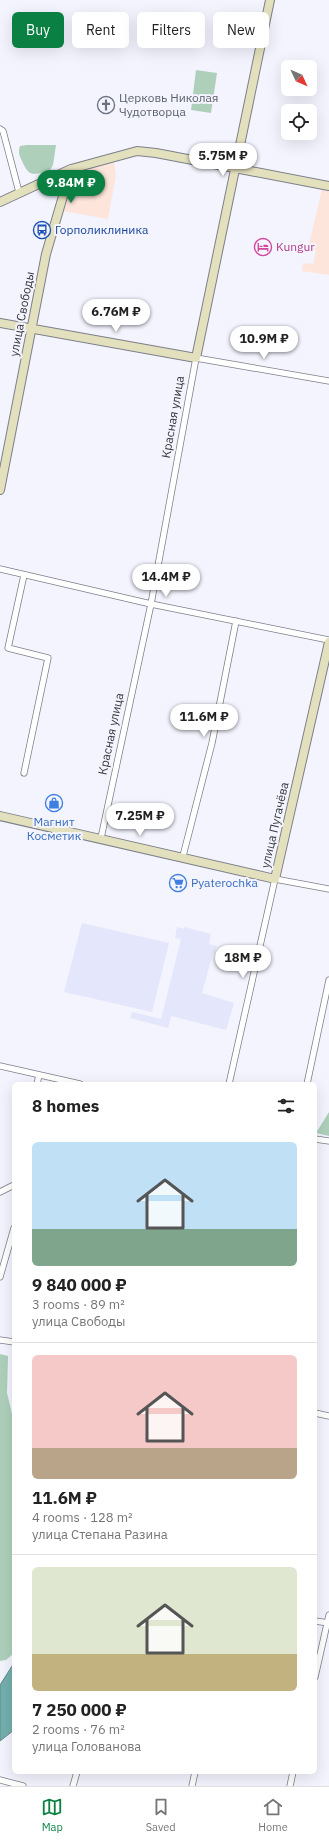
<!DOCTYPE html>
<meta charset="utf-8">
<style>
body{margin:0;font-family:"IBM Plex Sans",sans-serif;background:#f6f6f6;color:#222;height:100vh;display:flex;flex-direction:column;font-size:15px;white-space:nowrap}
*{box-sizing:border-box;margin:0}
p{font-size:13px;color:#767676}
.icon{flex:none;width:22px;height:22px;fill:none;stroke:currentColor;stroke-width:2;stroke-linecap:round;stroke-linejoin:round}
.map{position:relative;flex:1;overflow:hidden}
.side{position:absolute;left:12px;top:1082px;width:305px;height:692px;display:flex;flex-direction:column;background:#fff;border-radius:6px;box-shadow:0 4px 16px #0002}
.side>*{flex:none}
.hud{position:absolute;left:12px;top:12px;width:305px;height:36px;display:flex;gap:8px}
.needle{width:26px;rotate:134deg}
.controls{position:absolute;left:281px;top:60px;display:grid;gap:8px}
.controls a{display:grid;place-items:center;width:36px;height:36px;border-radius:6px;background:#fff;box-shadow:0 4px 16px #0002;font-size:20px}
.price{position:absolute;translate:-50% -34px;padding:0 9px;border-radius:14px;background:#fff;color:#222;font-size:13px;line-height:26px;filter:drop-shadow(0 1px 2px #0008)}
.price::after{content:'';position:absolute;left:50%;top:24px;width:12px;height:9px;margin-left:-6px;background:inherit;clip-path:polygon(0 0,100% 0,50% 100%)}
.price.on{background:#0b8043;color:#fff}
ul{padding:0;list-style:none}
li{display:grid;align-content:center;gap:8px;height:212px;padding:0 20px}
li+li{border-top:1px solid #e0e0e0}
li span{display:grid;place-items:center;height:124px;border-radius:6px;color:#555}
li>.icon{margin-inline-start:auto}
span .icon{width:72px;height:72px;fill:#fffc;stroke-width:1}
li b{font-size:17px}
h2{display:flex;justify-content:space-between;align-items:center;height:48px;padding:0 20px;font-size:17px}
.pill{padding:0 14px;border-radius:6px;background:#fff;box-shadow:0 4px 16px #0002;font-size:14px;line-height:36px}
.pill.on{background:#0b8043;color:#fff}
.menu{display:flex;justify-content:space-around;align-items:center;height:56px;border-top:1px solid #e0e0e0;background:#fff;font-size:11px;color:#767676}
.menu a{display:grid;justify-items:center;gap:2px}
.menu .on{color:#0b8043}
.map>svg:first-child{display:block}
</style>
<div class="map">
<svg width="329" height="1786" viewBox="0 0 329 1786">
<rect width="100%" height="100%" fill="#f3f4fe"/>
<!-- commercial -->
<path fill="#fee5dc" d="M114 162 116 175 108 219 62 211 73 172Z
M323 185 329 186V275L302 271 303 263 313 264 316 250 308 248Z"/>
<!-- built -->
<path fill="#e4e7fb" d="M82 923 169 943 152 1012 64 992Z
M177 927 184 929V927L211 934 209 944 217 946 215 953H213L202 993 234 1003 226 1030 171 1016 168 1028 130 1018 132 1012 161 1019 181 939 175 938Z"/>
<!-- green -->
<path fill="#aed0bb" d="M196 70 217 73 211 113 191 110Z
M27 145H56L53 165 50 170C34 175 29 178 22 161 19 155 18 152 20 146Z
M329 1112V1136L316 1133Z
M0 1354 8 1356 7 1393 14 1422V1653L6 1660 0 1661Z"/>
<!-- water -->
<path fill="#73afae" stroke="#618b8c" d="M14 1663V1730L0 1741V1685Z"/>
<g fill="none" stroke-linecap="round" stroke-linejoin="round">
<!-- street casing -->
<g stroke="#7d7f8a" stroke-width="7">
<path id="street" d="M0 129 3 131 19 192
M0 569 151 604 329 640
M24 575 8 648 48 658 24 773
M101 838 151 604 196 358 329 381
M183 856 212 743 236 621
M0 1066 80 1084
M37 1084 39 1075
M229 1084 275 879 329 889
M307 1084 329 980
M315 1139 329 1141
M0 1192 14 1185
M0 1277 14 1228
M0 1340 14 1342
M315 1413 329 1416
M315 1621 329 1623
M315 1677 329 1615
M0 1780 23 1786
M73 1786 77 1772
M192 1786 195 1772
M290 1786 293 1772"/>
</g>
<!-- secondary casing -->
<g stroke="#7d7f8a" stroke-width="10">
<path id="secondary" d="M0 202 71 169 137 151 156 153 329 186
M0 323 196 358 270 0
M0 490 46 254 71 169
M0 816 275 879 329 642"/>
</g>
<!-- street -->
<use href="#street" stroke="#fff" stroke-width="5.5"/>
<!-- secondary -->
<use href="#secondary" stroke="#e3e0be" stroke-width="8"/>
</g>
<!-- icons -->
<defs>
<g id="church-ring" transform="scale(0.9)"><circle r="9.5" fill="#f3f4fe" stroke="#6b7280" stroke-width="1.5"/><path d="M-1.2-6h2.4v3.5h3.3v2.4h-3.3V6h-2.4V-.1h-3.3v-2.4h3.3Z" fill="#6b7280"/></g>
<g id="bus-ring" transform="scale(0.9)"><circle r="9.5" fill="#f3f4fe" stroke="#1a4fb4" stroke-width="1.5"/><path d="M-5-6H5V4H4V6H2V4H-2V6H-4V4H-5ZM-3.5-4V0h7V-4ZM-3.5 1.2v1.5H-2V1.2ZM2 1.2v1.5H3.5V1.2Z" fill="#1a4fb4"/></g>
<g id="hotel-ring" transform="scale(0.9)"><circle r="9.5" fill="#f3f4fe" stroke="#d1479c" stroke-width="1.5"/><path d="M-6-4.5h1.5V1H6V5H4.5V3h-9V5H-6ZM-4 0a1.8 1.8 0 1 1 3.6 0ZM.5 0V-2.5h3Q6-2.5 6 0Z" fill="#d1479c"/></g>
<g id="shop-ring" transform="scale(0.9)"><circle r="9.5" fill="#f3f4fe" stroke="#3f7fe0" stroke-width="1.5"/><path d="M-5-2.5h2.3a2.7 3.5 0 0 1 5.4 0H5L5.5 6h-11ZM-1.5-2.5h3a1.5 2.3 0 0 0-3 0Z" fill="#3f7fe0"/></g>
<g id="supermarket-ring" transform="scale(0.9)"><circle r="9.5" fill="#f3f4fe" stroke="#3f7fe0" stroke-width="1.5"/><path d="M-6-5.5h2.5l.6 2H6L4.5 2H-2.5L-4.4-4H-6ZM-1.5 3.2a1.3 1.3 0 1 0 .1 0ZM3 3.2a1.3 1.3 0 1 0 .1 0Z" fill="#3f7fe0"/></g>
</defs>
<g fill-rule="evenodd">
<use href="#church-ring" x="106" y="105"/>
<use href="#bus-ring" x="42" y="230"/>
<use href="#hotel-ring" x="263" y="247"/>
<use href="#shop-ring" x="54" y="803"/>
<use href="#supermarket-ring" x="178" y="883"/>
</g>
<g text-anchor="middle" stroke-width="4" stroke-linejoin="round" paint-order="stroke">
<!-- worship labels -->
<g font-size="12" fill="#5b616d" stroke="#f3f4fe" text-anchor="start">
<text x="119" y="102">Церковь Николая<tspan x="119" dy="14">Чудотворца</tspan></text>
</g>
<!-- transit labels -->
<g font-size="12" fill="#164399" stroke="#f3f4fe" text-anchor="start">
<text x="55" y="234">Горполиклиника</text>
</g>
<!-- hotel labels -->
<g font-size="12" fill="#b23c85" stroke="#f3f4fe" text-anchor="start">
<text x="276" y="251">Kungur</text>
</g>
<!-- street labels -->
<g font-size="12" fill="#36373c" stroke="#f3f4fe">
<text transform="translate(22 314) rotate(-79)" y="4">улица Свободы</text>
<text transform="translate(173 417) rotate(-80)" y="4">Красная улица</text>
<text transform="translate(111 734) rotate(-78)" y="4">Красная улица</text>
<text transform="translate(275 825) rotate(-77)" y="4">улица Пугачёва</text>
</g>
<!-- shop labels -->
<g font-size="12" fill="#366cbe" stroke="#f3f4fe">
<text x="54" y="826">Магнит<tspan x="54" dy="14">Косметик</tspan></text>
<text x="191" y="887" text-anchor="start">Pyaterochka</text>
</g>
</g>
</svg>
<div class="controls">
<a><svg class="needle" viewBox="-14 -14 28 28"><path d="M0-13l5 13h-10z" fill="#e53935"/><path d="M0 13l5-13h-10z" fill="#767676"/></svg></a>
<a><svg class="icon" aria-label="locate" viewBox="0 0 24 24"><circle cx="12" cy="12" r="6"/><path d="M12 2v4M12 18v4M2 12h4M18 12h4"/></svg></a>
</div>
<b class="price" style="left:223px;top:177px">5.75M ₽</b>
<b class="price on" style="left:71px;top:204px">9.84M ₽</b>
<b class="price" style="left:116px;top:333px">6.76M ₽</b>
<b class="price" style="left:264px;top:360px">10.9M ₽</b>
<b class="price" style="left:166px;top:598px">14.4M ₽</b>
<b class="price" style="left:204px;top:738px">11.6M ₽</b>
<b class="price" style="left:140px;top:837px">7.25M ₽</b>
<b class="price" style="left:243px;top:979px">18M ₽</b>
<div class="hud">
<a class="pill on">Buy</a>
<a class="pill">Rent</a>
<a class="pill">Filters</a>
<a class="pill">New</a>
</div>
<section class="side">
<h2>8 homes<svg class="icon" aria-label="filters" viewBox="0 0 24 24"><path d="M4 7h16M4 17h16"/><circle cx="9" cy="7" r="2"/><circle cx="15" cy="17" r="2"/></svg></h2>
<ul>
<li><span style="background:linear-gradient(#bfe0f5 70%,#7fa58c 0)"><svg class="icon" aria-label="home" viewBox="0 0 24 24"><path d="M3 11l9-7 9 7M6 9v11h12V9"/></svg></span><div><b>9 840 000 ₽</b><p>3 rooms · 89 m²</p><p>улица Свободы</p></div></li>
<li><span style="background:linear-gradient(#f6c9c9 75%,#b9a48a 0)"><svg class="icon" aria-label="home" viewBox="0 0 24 24"><path d="M3 11l9-7 9 7M6 9v11h12V9"/></svg></span><div><b>11.6M ₽</b><p>4 rooms · 128 m²</p><p>улица Степана Разина</p></div></li>
<li><span style="background:linear-gradient(#dfe7d0 70%,#c2b280 0)"><svg class="icon" aria-label="home" viewBox="0 0 24 24"><path d="M3 11l9-7 9 7M6 9v11h12V9"/></svg></span><div><b>7 250 000 ₽</b><p>2 rooms · 76 m²</p><p>улица Голованова</p></div></li>
</ul>
</section>
</div>
<nav class="menu">
<a class="on"><svg class="icon" aria-label="map" viewBox="0 0 24 24"><path d="M3 6l6-2 6 2 6-2v14l-6 2-6-2-6 2zM9 4v14M15 6v14"/></svg>Map</a>
<a><svg class="icon" aria-label="saved" viewBox="0 0 24 24"><path d="M7 4h10v16l-5-4-5 4z"/></svg>Saved</a>
<a><svg class="icon" aria-label="home" viewBox="0 0 24 24"><path d="M3 11l9-7 9 7M6 9v11h12V9"/></svg>Home</a>
</nav>
